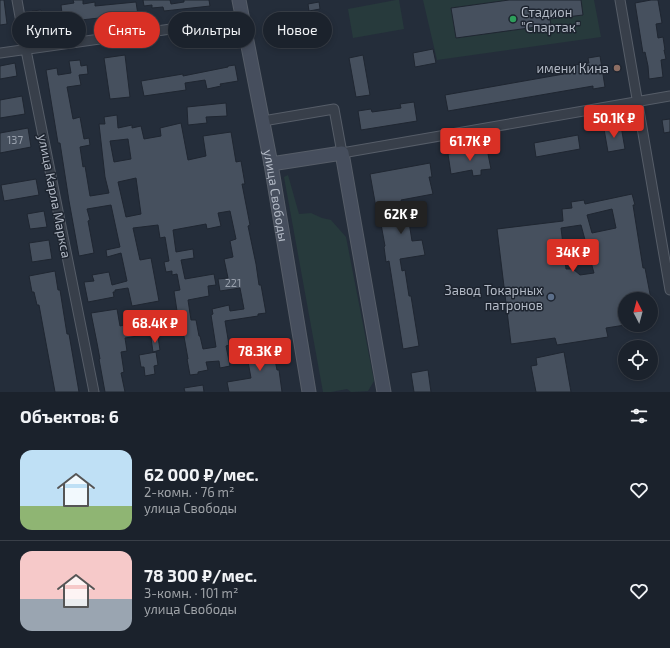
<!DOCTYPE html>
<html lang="ru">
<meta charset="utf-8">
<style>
body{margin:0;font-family:"Exo 2",sans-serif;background:#242a34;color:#f1f3f6;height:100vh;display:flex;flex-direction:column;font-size:15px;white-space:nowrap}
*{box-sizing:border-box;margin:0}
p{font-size:13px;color:#a0a4a9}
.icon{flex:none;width:22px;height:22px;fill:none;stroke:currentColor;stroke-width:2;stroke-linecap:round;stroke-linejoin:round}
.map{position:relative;height:392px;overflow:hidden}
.sheet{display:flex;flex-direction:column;background:#1b222c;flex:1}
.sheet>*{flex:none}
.banner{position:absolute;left:12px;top:12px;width:400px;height:36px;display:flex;gap:8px}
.needle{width:26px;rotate:354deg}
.tools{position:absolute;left:618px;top:292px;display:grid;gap:8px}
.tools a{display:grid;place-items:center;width:40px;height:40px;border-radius:50%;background:#1b222c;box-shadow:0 2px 6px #0003,0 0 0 1px #393f48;font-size:20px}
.price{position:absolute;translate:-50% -34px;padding:0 9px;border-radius:4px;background:#d93025;color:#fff;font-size:13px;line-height:26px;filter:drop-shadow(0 1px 2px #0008)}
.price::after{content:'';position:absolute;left:50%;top:24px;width:12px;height:9px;margin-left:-6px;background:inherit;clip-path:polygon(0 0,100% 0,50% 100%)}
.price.active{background:#222;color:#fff}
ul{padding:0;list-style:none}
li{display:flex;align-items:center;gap:12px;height:100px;padding:0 20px}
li+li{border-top:1px solid #393f48}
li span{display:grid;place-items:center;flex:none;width:112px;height:80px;border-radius:12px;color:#555}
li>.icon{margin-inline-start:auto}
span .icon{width:48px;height:48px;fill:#fffc;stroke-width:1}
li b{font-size:17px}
h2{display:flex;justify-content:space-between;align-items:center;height:48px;padding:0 20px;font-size:17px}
.pill{padding:0 14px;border-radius:18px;background:#1b222c;box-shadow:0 2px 6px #0003,0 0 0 1px #393f48;font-size:14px;line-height:36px}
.pill.active{background:#d93025;color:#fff}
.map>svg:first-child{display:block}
</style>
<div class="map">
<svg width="670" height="392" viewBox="0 0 670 392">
<rect width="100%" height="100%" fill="#242d3a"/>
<!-- green -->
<path fill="#273a3c" d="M396 0H399L404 29 353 38 348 9Z
M423 0H594L601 37 437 60Z
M288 175 299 214 311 213 322 218 331 220 346 237 374 381 368 391 351 392 347 389 331 392H323L284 177Z"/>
<!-- building -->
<path fill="#46505e" stroke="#1f2631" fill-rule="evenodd" d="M0 0H4L7 24 0 25Z
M73 0H83V4L95 2V6L136 2 138 15 108 18V17L63 22 61 5 74 3Z
M143 0H170L171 4 184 2V0H209L210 6 164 11 163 7 152 8V5L144 6Z
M509 0H581L583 15 550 19 551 25 456 38 451 8Z
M651 0H658L662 23 656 24 658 38 663 37 665 50H664L666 59 661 60 663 77 649 79 648 66 645 52 643 53 635 3Z
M319 2 320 9 309 11 308 4Z
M41 10 42 14 47 13 49 25 35 27 32 11Z
M318 26 321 39 308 41 306 28Z
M433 49 436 63 415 67 413 53Z
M125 55 130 97 110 99 104 58Z
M363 55 370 95 356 97 349 58Z
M600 56 605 87 593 89V86L448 111 445 95 575 72 574 65 589 63 588 58Z
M80 60 81 66 87 65 88 74 79 75 81 85 67 87 73 119 80 117 84 139 89 138 90 145 80 147 83 167 85 166 90 196 109 193 105 177 99 124H105L104 117 117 115 118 128 132 125V128L141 126 144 139 161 136 160 128 181 123 188 160 206 156 203 136 231 132 236 162 241 161 245 184H242L250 225 248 226 256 264 259 285H261L266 313 258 314V316L225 321 229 345 226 346 230 366 220 368 219 361 206 362 208 370 198 372V374L190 375 187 359H188L183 331H180L174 291 180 290 177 274 172 275V271L166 272 164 262 169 261 165 237 160 238 158 225 133 228 140 260 151 258 159 301 132 306 128 288 115 290V292H113L114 297 88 302 84 282 94 281 92 275 109 272 112 285 127 281 121 253 107 257 106 250 120 247 111 205 87 209 90 220 88 221 94 253 79 256 69 201 60 143H58L46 70 57 68 58 75 71 73 69 61ZM128 139 131 159 114 162 110 141ZM136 178 141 214 126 217 118 182ZM230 211 236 239 230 241 233 257 224 259 228 278 218 279 220 291 240 288 244 309 230 311 229 305 212 309 213 314 211 315 216 347 203 349 200 336H199L196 320H191L188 300 209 296 208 286 216 285 214 274 185 279 181 260 194 258 193 249 176 252 173 230 206 224 207 229 221 226 218 213Z
M15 63 17 76 0 79V66Z
M235 65 238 81 220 84 221 86 207 89 205 80 185 83 186 90 144 96 141 81 183 74V76L228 67V66Z
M22 96 25 114 0 118V100Z
M414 102 417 121 361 130 358 111 371 109 372 112 401 108 400 104Z
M226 103 227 116 206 117 207 123 188 125 187 107Z
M670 119V132L664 133 662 120Z
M621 126 625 149 608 152 604 129Z
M28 128 31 147 0 153V133Z
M578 135 580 149 536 157 534 143Z
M487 149 491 169 481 170V175L473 176 472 170 451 174 448 154 461 152V153Z
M430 163 432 177H429L433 194 401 200 402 205 395 207 398 219H401L402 223 409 222 412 241 422 240 425 255 400 259 402 271 405 270 409 296H411L419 346 403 349 389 261 386 262 384 247 385 246 379 213H377L370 174Z
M36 179 39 195 4 201 1 185Z
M632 194 635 205H633L643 268H645L651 299H625V325L606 328 608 337 557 345 555 338 511 344 497 229 563 221 562 209 572 208 571 202 584 200 585 204ZM612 209 616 228 592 233 587 215ZM581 225 594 273 580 275 573 269H566L561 228Z
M44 211 47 227 30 229 27 214Z
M49 240 52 259 32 262 29 243Z
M55 271 58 290H60L67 334H69L79 392H55L39 305H37L34 292H32L29 276Z
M117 309 120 326 124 325V327H127V330L143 327 144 335 125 338 127 351 121 352 124 372 121 373 125 392H105L99 359H100L97 343 91 313Z
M158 337 160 350 153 352 151 338Z
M271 340 277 370H279L282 392H229L227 382 251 378 247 356 256 354 254 343Z
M156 352 158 365 154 366 155 374 145 376 144 367H141L139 355Z
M564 352 571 392H536L531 366 537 365 536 358Z
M428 370 431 392H414L411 373Z
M203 385 204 392H185L184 388Z"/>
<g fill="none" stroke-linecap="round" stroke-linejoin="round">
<!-- minor casing -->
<g stroke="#565d68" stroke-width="11">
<path id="minor" d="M17 0 26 50 94 392
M620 0 670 290
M0 53 242 19
M263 121 334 109 342 153 670 96"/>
</g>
<!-- secondary casing -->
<g stroke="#565d68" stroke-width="15">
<g id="secondary">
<path id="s1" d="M239 0 271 164 309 392"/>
<path d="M271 164 342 153 384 392"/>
</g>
</g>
<!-- minor -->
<use href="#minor" stroke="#383f4a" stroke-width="9"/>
<!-- secondary -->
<use href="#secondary" stroke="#464e5d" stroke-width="13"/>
</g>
<!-- markers -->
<circle fill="#2e9e5b" stroke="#1d242f" stroke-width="1.5" cx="513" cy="19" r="4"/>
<circle fill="#8d6e63" stroke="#1d242f" stroke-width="1.5" cx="617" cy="68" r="4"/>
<circle fill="#5c6f8a" stroke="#1d242f" stroke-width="1.5" cx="551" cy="297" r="4"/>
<g text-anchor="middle" stroke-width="3" stroke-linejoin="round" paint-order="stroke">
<!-- number labels -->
<g font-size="11" fill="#98a0ac">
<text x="15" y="144">137</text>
<text x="233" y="287">221</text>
</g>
<!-- poi labels -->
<g font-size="13" fill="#b3bac6" stroke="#1d242f" text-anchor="end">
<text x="521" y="17" text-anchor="start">Стадион<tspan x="521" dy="15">"Спартак"</tspan></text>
<text x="609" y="73">имени Кина</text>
<text x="543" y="295">Завод Токарных<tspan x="543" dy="15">патронов</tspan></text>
</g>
<!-- street labels -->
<g font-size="13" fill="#b3bac6" stroke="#1d242f">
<text transform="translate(55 196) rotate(79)" y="5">улица Карла Маркса</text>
<text dy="5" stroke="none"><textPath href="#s1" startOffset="199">улица Свободы</textPath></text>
</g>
</g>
</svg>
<div class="tools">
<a><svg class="needle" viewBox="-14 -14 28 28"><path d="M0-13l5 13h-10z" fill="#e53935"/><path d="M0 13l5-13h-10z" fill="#a0a4a9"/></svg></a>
<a><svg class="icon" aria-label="locate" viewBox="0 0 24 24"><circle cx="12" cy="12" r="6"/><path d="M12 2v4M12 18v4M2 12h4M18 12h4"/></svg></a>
</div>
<b class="price" style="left:614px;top:139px">50.1K ₽</b>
<b class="price" style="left:470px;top:162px">61.7K ₽</b>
<b class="price active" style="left:401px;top:235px">62K ₽</b>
<b class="price" style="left:573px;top:273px">34K ₽</b>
<b class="price" style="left:155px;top:344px">68.4K ₽</b>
<b class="price" style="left:260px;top:372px">78.3K ₽</b>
<div class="banner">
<a class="pill">Купить</a>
<a class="pill active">Снять</a>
<a class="pill">Фильтры</a>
<a class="pill">Новое</a>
</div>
</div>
<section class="sheet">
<h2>Объектов: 6<svg class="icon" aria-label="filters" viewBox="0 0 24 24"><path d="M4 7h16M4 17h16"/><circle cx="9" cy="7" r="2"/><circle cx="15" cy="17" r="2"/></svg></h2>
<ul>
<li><span style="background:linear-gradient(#bfe0f5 70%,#8fb573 0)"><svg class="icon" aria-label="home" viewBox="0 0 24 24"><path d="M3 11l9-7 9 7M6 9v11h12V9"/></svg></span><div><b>62 000 ₽/мес.</b><p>2-комн. · 76 m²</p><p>улица Свободы</p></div><svg class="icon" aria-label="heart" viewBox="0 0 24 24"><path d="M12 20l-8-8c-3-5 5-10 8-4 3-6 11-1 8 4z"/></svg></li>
<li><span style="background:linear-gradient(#f6c9c9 60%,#9aa5b1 0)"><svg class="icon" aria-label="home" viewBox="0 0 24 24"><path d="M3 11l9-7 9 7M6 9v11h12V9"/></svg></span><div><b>78 300 ₽/мес.</b><p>3-комн. · 101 m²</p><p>улица Свободы</p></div><svg class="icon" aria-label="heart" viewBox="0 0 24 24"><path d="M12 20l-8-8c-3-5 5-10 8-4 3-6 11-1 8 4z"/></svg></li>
</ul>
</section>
